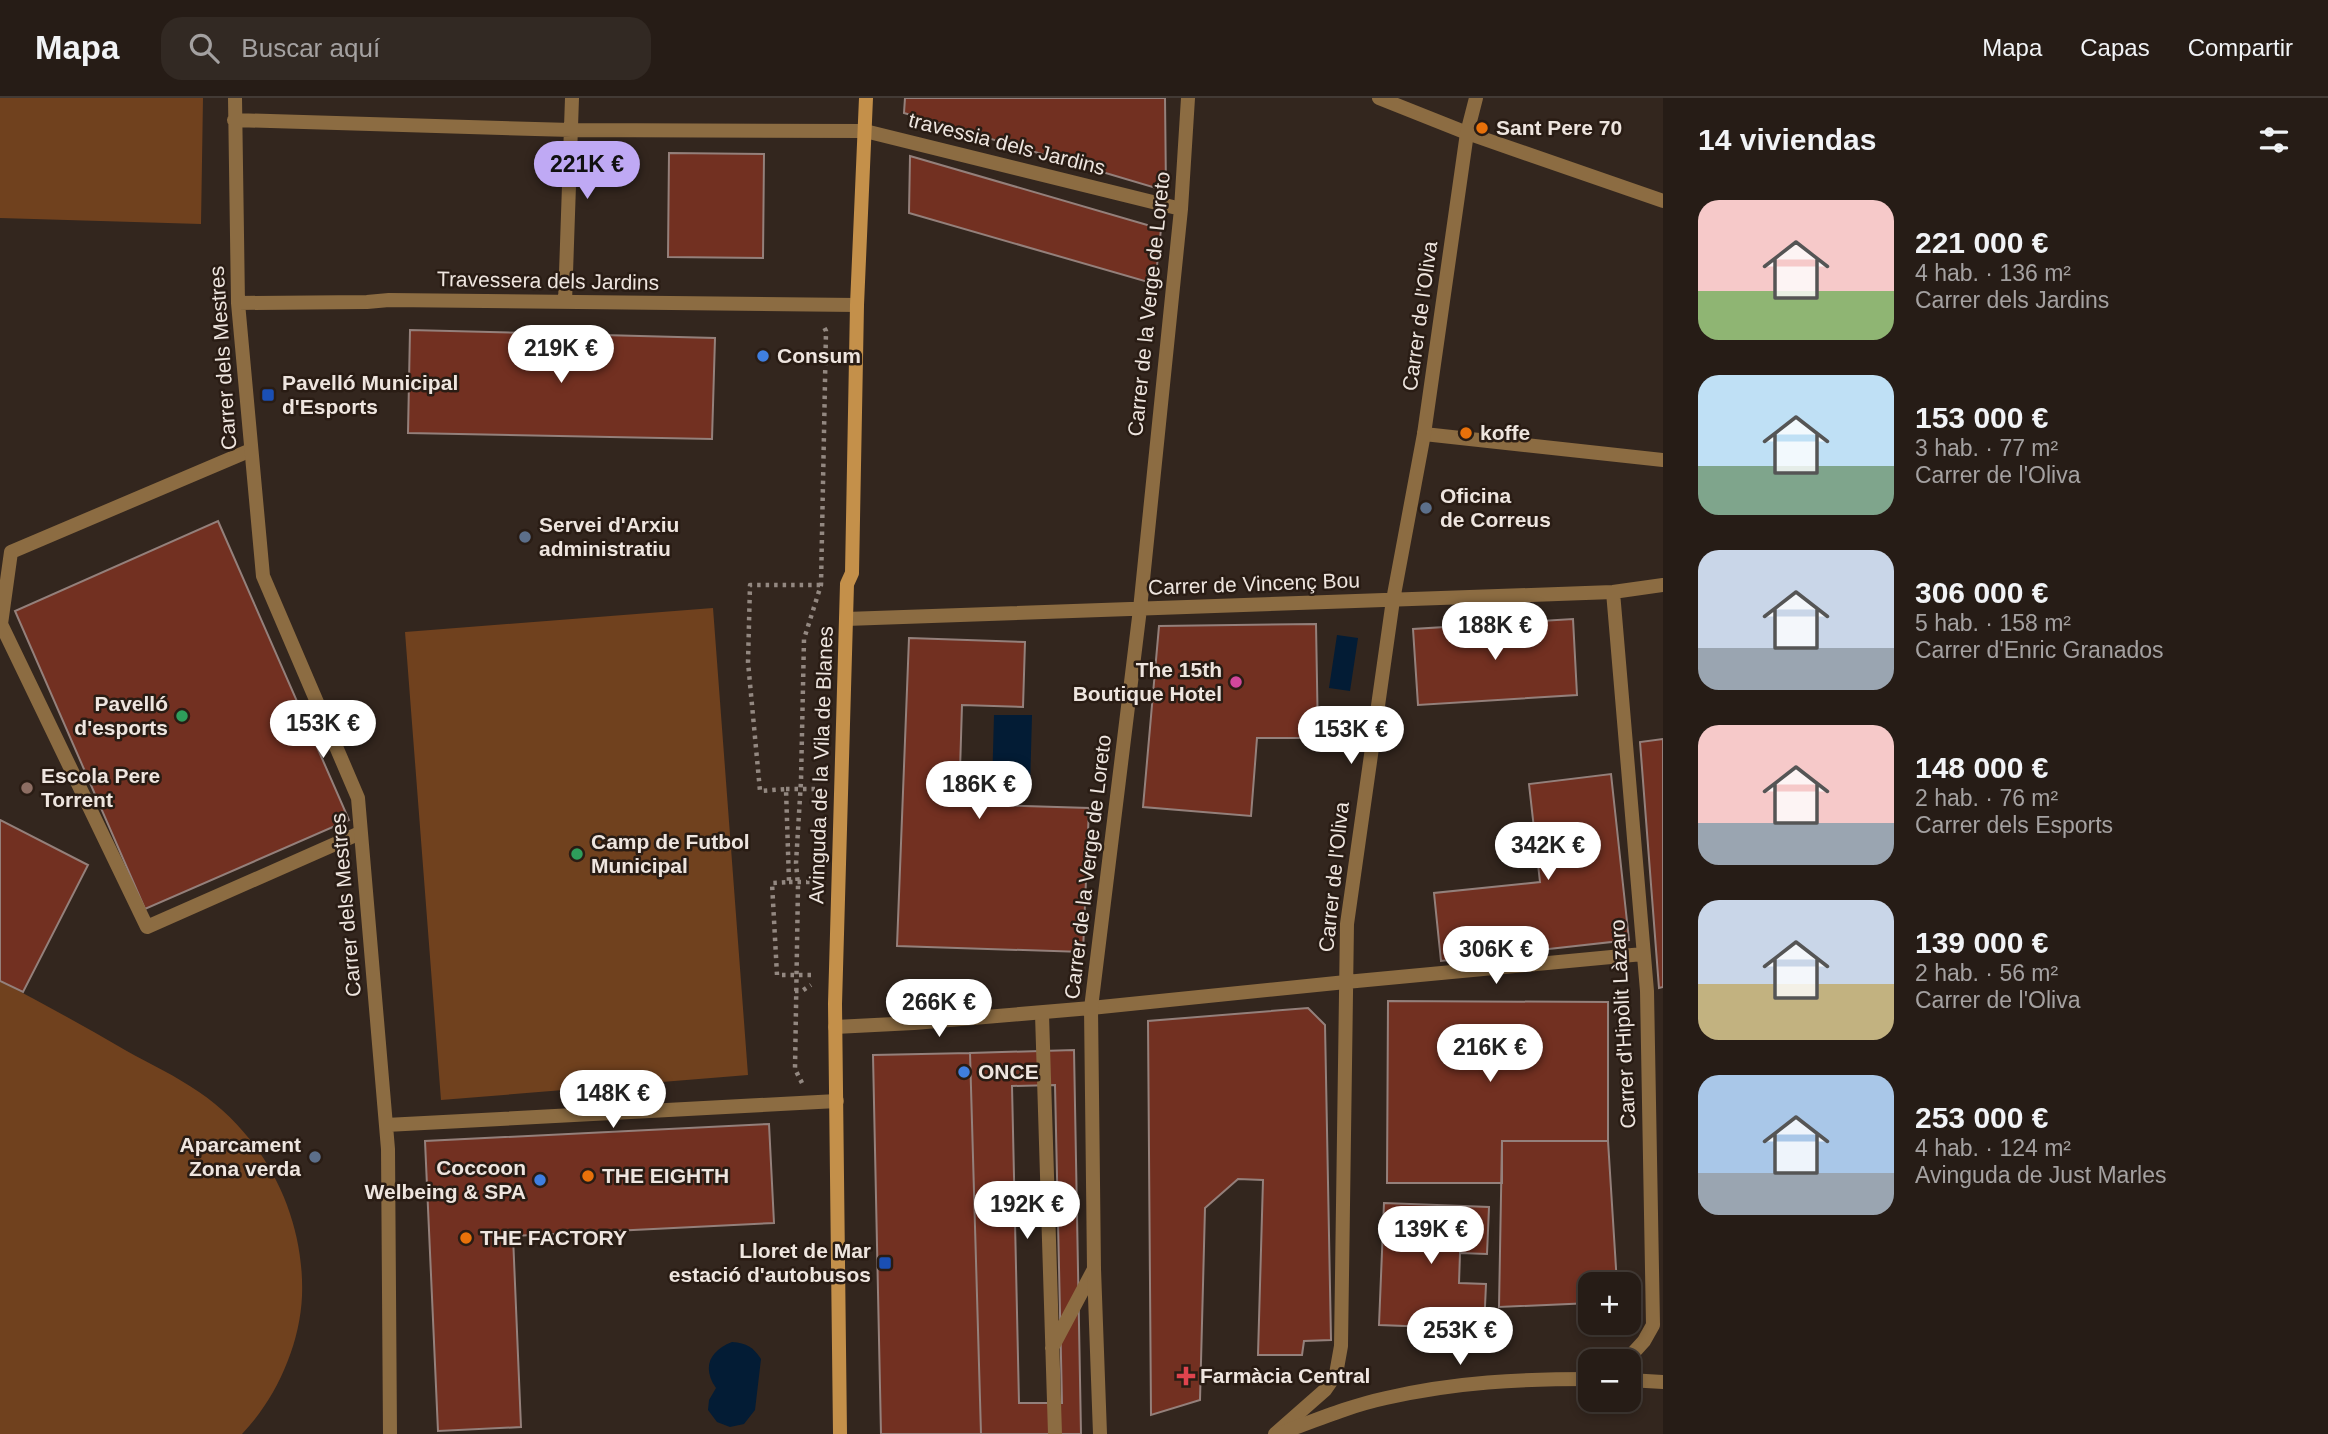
<!DOCTYPE html>
<html lang="es">
<meta charset="utf-8">
<style>
body{margin:0;font-family:Arial,sans-serif;background:#322923;color:#f1f3f6;height:100vh;display:flex;flex-direction:column;font-size:26px;white-space:nowrap}
*{box-sizing:border-box;margin:0}
p{font-size:23px;color:#a4a1a1}
.icon{flex:none;width:38px;height:38px;fill:none;stroke:currentColor;stroke-width:2;stroke-linecap:round;stroke-linejoin:round}
.map{position:relative;flex:1;overflow:hidden}
.panel{display:flex;flex-direction:column;background:#261c16;width:665px}
.panel>*{flex:none}
.tools{position:absolute;left:1578px;top:1174px;display:grid;gap:14px}
.tools a{display:grid;place-items:center;width:63px;height:63px;border-radius:14px;background:#261c16;box-shadow:0 4px 10px #0003,0 0 0 2px #423a35;font-size:35px}
.price{position:absolute;translate:-50% -60px;padding:0 16px;border-radius:24px;background:#fff;color:#222;font-size:23px;line-height:46px;filter:drop-shadow(0 2px 4px #0008)}
.price::after{content:'';position:absolute;left:50%;top:42px;width:21px;height:16px;margin-left:-10px;background:inherit;clip-path:polygon(0 0,100% 0,50% 100%)}
.price.selected{background:#bfa9f4;color:#111}
ul{padding:0;list-style:none}
li{display:flex;align-items:center;gap:21px;height:175px;padding:0 35px}
li span{display:grid;place-items:center;flex:none;width:196px;height:140px;border-radius:21px;color:#555}
li>.icon{margin-inline-start:auto}
span .icon{width:84px;height:84px;fill:#fffc;stroke-width:1}
li b{font-size:30px}
h2{display:flex;justify-content:space-between;align-items:center;height:84px;padding:0 35px;font-size:30px}
header{display:flex;align-items:center;gap:42px;box-sizing:border-box;height:98px;padding:0 35px;background:#261c16;border-bottom:2px solid #423a35}
header strong{font-size:33px}
nav{display:flex;gap:38px;margin-inline-start:auto;font-size:24px}
.search{width:490px;height:63px;background:#322923;display:flex;align-items:center;gap:18px;box-sizing:border-box;padding:0 24px;border-radius:21px;color:#a4a1a1;font-size:26px}
main{display:flex;flex:1;min-height:0}
.map>svg:first-child{display:block}
</style>
<header>
<strong>Mapa</strong>
<div class="search"><svg class="icon" aria-label="search" viewBox="0 0 24 24"><circle cx="10" cy="10" r="6"/><path d="M15 15l6 6"/></svg>Buscar aquí</div>
<nav><a>Mapa</a><a>Capas</a><a>Compartir</a></nav>
</header>
<main>
<div class="map">
<svg width="1663" height="1336" viewBox="0 0 1663 1336">
<rect width="100%" height="100%" fill="#33261e"/>
<!-- green -->
<path fill="#70411e" d="M0 0H203L201 126 0 120Z
M713 510 748 977 441 1002 405 534Z
M0 883C42 905 84 928 125 952 150 966 176 978 199 994 265 1039 305 1118 302 1198 300 1247 276 1301 242 1336H0Z"/>
<!-- water -->
<path fill="#031c35" d="M1337 537 1358 540 1350 593 1329 590Z
M994 617H1032L1030 691 992 690Z
M732 1244C747 1245 753 1249 761 1261L755 1312 744 1326 730 1329 717 1324 708 1312 709 1302 716 1290C702 1270 709 1253 732 1244Z"/>
<!-- building -->
<path fill="#723021" stroke="#94807b" stroke-width="2" fill-rule="evenodd" d="M905 0H1165L1166 93 904 15Z
M669 55 764 56 763 160 668 159Z
M910 58 1161 131 1155 186 909 115Z
M410 232 715 240 712 341 408 335Z
M218 423 349 722 145 811 15 513Z
M1573 521 1577 597 1418 607 1413 531Z
M1316 526 1318 640H1257L1251 718 1143 709 1159 528Z
M909 540 1025 544 1023 609 962 607 959 706 1089 710 1083 854 897 848Z
M1663 641V889L1659 890 1640 644Z
M1611 676 1629 842 1441 863 1434 795 1540 784 1529 686Z
M0 722 88 767 23 894 0 883Z
M1388 903 1608 904V1043H1502V1085H1387Z
M1308 910 1325 927 1331 1242 1304 1243 1302 1257H1258L1263 1082 1238 1081 1205 1110 1200 1302 1151 1317 1148 923Z
M1074 952 1081 1336H981L970 955ZM1055 987 1062 1305H1019L1012 988Z
M970 955 981 1336H881L873 957Z
M769 1026 774 1125 513 1138 521 1329 438 1333 425 1043Z
M1502 1043H1608L1617 1186H1591V1205L1499 1209Z
M1384 1105 1489 1109 1487 1156 1460 1155 1459 1185 1486 1186 1484 1231 1379 1227Z"/>
<g fill="none" stroke-linecap="round" stroke-linejoin="round">
<!-- path -->
<path stroke="#938881" stroke-width="4.5" stroke-dasharray="3.5 5" stroke-linecap="butt" d="M786 691H815
M789 784H813
M811 877H777L772 785 789 784 786 691 760 693 748 564 750 487H821
M795 893H802L811 887
M802 985 795 971 798 787 796 765 801 683 804 541 821 487 826 233 824 229"/>
<!-- service -->
<path stroke="#8c6c42" stroke-width="14" d="M251 352 11 454 1 526 147 829 360 735
M1042 916 1055 1336
M1052 1250 1094 1171"/>
<!-- pedestrian -->
<path stroke="#8c6c42" stroke-width="14" d="M1379 0 1467 35 1663 103
M1424 336 1663 362
M1091 910 1346 884"/>
<!-- minor -->
<path stroke="#8c6c42" stroke-width="14" d="M235 0 238 205 263 478 358 700 388 1051 390 1336
M234 22 571 32 865 33 1181 111
M565 204 572 0
M238 205 367 204 389 202 857 207
M1613 494 1647 893 1653 1227 1644 1243 1625 1264
M846 521 1613 494 1663 487
M1346 884 1643 856
M835 929 914 925 1091 910
M386 1027 837 1003
M1100 1336 1094 1171 1091 910 1140 511 1181 111 1188 0
M1275 1336 1325 1292 1336 1276 1341 1248 1347 826 1393 502 1424 336 1467 35 1476 0"/>
<!-- tertiary -->
<path stroke="#8c6c42" stroke-width="14" d="M1629 1282 1663 1284
M1278 1336C1314 1323 1349 1308 1386 1300 1456 1284 1519 1281 1591 1281"/>
<!-- secondary -->
<path stroke="#c4904a" stroke-width="14" d="M840 1336 835 906 847 486 852 475 857 207 866 0"/>
</g>
<!-- markers -->
<g fill="#e8710a" stroke="#291c14" stroke-width="2.5">
<circle cx="1482" cy="30" r="7"/>
<circle cx="1466" cy="335" r="7"/>
<circle cx="588" cy="1078" r="7"/>
<circle cx="466" cy="1140" r="7"/>
</g>
<g fill="#3f7fe0" stroke="#291c14" stroke-width="2.5">
<circle cx="763" cy="258" r="7"/>
<circle cx="964" cy="974" r="7"/>
<circle cx="540" cy="1082" r="7"/>
</g>
<g fill="#1a4fb4" stroke="#291c14" stroke-width="2.5">
<rect x="261" y="290" width="14" height="14" rx="3.5"/>
<rect x="878" y="1158" width="14" height="14" rx="3.5"/>
</g>
<g fill="#5c6f8a" stroke="#291c14" stroke-width="2.5">
<circle cx="1426" cy="410" r="7"/>
<circle cx="525" cy="439" r="7"/>
<circle cx="315" cy="1059" r="7"/>
</g>
<circle fill="#d1479c" stroke="#291c14" stroke-width="2.5" cx="1236" cy="584" r="7"/>
<g fill="#2e9e5b" stroke="#291c14" stroke-width="2.5">
<circle cx="182" cy="618" r="7"/>
<circle cx="577" cy="756" r="7"/>
</g>
<circle fill="#8d6e63" stroke="#291c14" stroke-width="2.5" cx="27" cy="690" r="7"/>
<path fill="#e0444e" stroke="#291c14" stroke-width="2.5" d="M1182.5 1267.5h7v7h7v7h-7v7h-7v-7h-7v-7h7z"/>
<g text-anchor="middle" stroke-width="5" stroke-linejoin="round" paint-order="stroke">
<!-- poi labels -->
<g font-size="21" font-weight="bold" fill="#eee5df" stroke="#291c14" text-anchor="start">
<text x="1496" y="37">Sant Pere 70</text>
<text x="777" y="265">Consum</text>
<text x="282" y="292">Pavelló Municipal<tspan x="282" dy="24">d'Esports</tspan></text>
<text x="1480" y="342">koffe</text>
<text x="1440" y="405">Oficina<tspan x="1440" dy="24">de Correus</tspan></text>
<text x="539" y="434">Servei d'Arxiu<tspan x="539" dy="24">administratiu</tspan></text>
<text x="1222" y="579" text-anchor="end">The 15th<tspan x="1222" dy="24">Boutique Hotel</tspan></text>
<text x="168" y="613" text-anchor="end">Pavelló<tspan x="168" dy="24">d'esports</tspan></text>
<text x="41" y="685">Escola Pere<tspan x="41" dy="24">Torrent</tspan></text>
<text x="591" y="751">Camp de Futbol<tspan x="591" dy="24">Municipal</tspan></text>
<text x="978" y="981">ONCE</text>
<text x="301" y="1054" text-anchor="end">Aparcament<tspan x="301" dy="24">Zona verda</tspan></text>
<text x="526" y="1077" text-anchor="end">Coccoon<tspan x="526" dy="24">Welbeing &amp; SPA</tspan></text>
<text x="602" y="1085">THE EIGHTH</text>
<text x="480" y="1147">THE FACTORY</text>
<text x="871" y="1160" text-anchor="end">Lloret de Mar<tspan x="871" dy="24">estació d'autobusos</tspan></text>
<text x="1200" y="1285">Farmàcia Central</text>
</g>
<!-- street labels -->
<g font-size="21" fill="#eee5df" stroke="#291c14">
<text transform="translate(1007 46) rotate(14)" y="7">travessia dels Jardins</text>
<text transform="translate(548 183) rotate(1)" y="7">Travessera dels Jardins</text>
<text transform="translate(1149 206) rotate(-84)" y="7">Carrer de la Verge de Loreto</text>
<text transform="translate(1420 218) rotate(-82)" y="7">Carrer de l'Oliva</text>
<text transform="translate(223 260) rotate(-94)" y="7">Carrer dels Mestres</text>
<text transform="translate(1254 486) rotate(-2)" y="7">Carrer de Vincenç Bou</text>
<text transform="translate(821 667) rotate(-88)" y="7">Avinguda de la Vila de Blanes</text>
<text transform="translate(1088 769) rotate(-83)" y="7">Carrer de la Verge de Loreto</text>
<text transform="translate(1334 779) rotate(-84)" y="7">Carrer de l'Oliva</text>
<text transform="translate(346 807) rotate(-95)" y="7">Carrer dels Mestres</text>
<text transform="translate(1623 926) rotate(-93)" y="7">Carrer d'Hipòlit Làzaro</text>
</g>
</g>
</svg>
<div class="tools">
<a>+</a>
<a>−</a>
</div>
<b class="price selected" style="left:587px;top:103px">221K €</b>
<b class="price" style="left:561px;top:287px">219K €</b>
<b class="price" style="left:1495px;top:564px">188K €</b>
<b class="price" style="left:323px;top:662px">153K €</b>
<b class="price" style="left:1351px;top:668px">153K €</b>
<b class="price" style="left:979px;top:723px">186K €</b>
<b class="price" style="left:1548px;top:784px">342K €</b>
<b class="price" style="left:1496px;top:888px">306K €</b>
<b class="price" style="left:939px;top:941px">266K €</b>
<b class="price" style="left:1490px;top:986px">216K €</b>
<b class="price" style="left:613px;top:1032px">148K €</b>
<b class="price" style="left:1027px;top:1143px">192K €</b>
<b class="price" style="left:1431px;top:1168px">139K €</b>
<b class="price" style="left:1460px;top:1269px">253K €</b>
</div>
<section class="panel">
<h2>14 viviendas<svg class="icon" aria-label="filters" viewBox="0 0 24 24"><path d="M4 7h16M4 17h16"/><circle cx="9" cy="7" r="2"/><circle cx="15" cy="17" r="2"/></svg></h2>
<ul>
<li><span style="background:linear-gradient(#f6c9c9 65%,#8fb573 0)"><svg class="icon" aria-label="home" viewBox="0 0 24 24"><path d="M3 11l9-7 9 7M6 9v11h12V9"/></svg></span><div><b>221 000 €</b><p>4 hab. · 136 m²</p><p>Carrer dels Jardins</p></div></li>
<li><span style="background:linear-gradient(#bfe0f5 65%,#7fa58c 0)"><svg class="icon" aria-label="home" viewBox="0 0 24 24"><path d="M3 11l9-7 9 7M6 9v11h12V9"/></svg></span><div><b>153 000 €</b><p>3 hab. · 77 m²</p><p>Carrer de l'Oliva</p></div></li>
<li><span style="background:linear-gradient(#c9d6e8 70%,#9aa5b1 0)"><svg class="icon" aria-label="home" viewBox="0 0 24 24"><path d="M3 11l9-7 9 7M6 9v11h12V9"/></svg></span><div><b>306 000 €</b><p>5 hab. · 158 m²</p><p>Carrer d'Enric Granados</p></div></li>
<li><span style="background:linear-gradient(#f6c9c9 70%,#9aa5b1 0)"><svg class="icon" aria-label="home" viewBox="0 0 24 24"><path d="M3 11l9-7 9 7M6 9v11h12V9"/></svg></span><div><b>148 000 €</b><p>2 hab. · 76 m²</p><p>Carrer dels Esports</p></div></li>
<li><span style="background:linear-gradient(#c9d6e8 60%,#c2b280 0)"><svg class="icon" aria-label="home" viewBox="0 0 24 24"><path d="M3 11l9-7 9 7M6 9v11h12V9"/></svg></span><div><b>139 000 €</b><p>2 hab. · 56 m²</p><p>Carrer de l'Oliva</p></div></li>
<li><span style="background:linear-gradient(#a9c7e8 70%,#9aa5b1 0)"><svg class="icon" aria-label="home" viewBox="0 0 24 24"><path d="M3 11l9-7 9 7M6 9v11h12V9"/></svg></span><div><b>253 000 €</b><p>4 hab. · 124 m²</p><p>Avinguda de Just Marles</p></div></li>
</ul>
</section>
</main>
